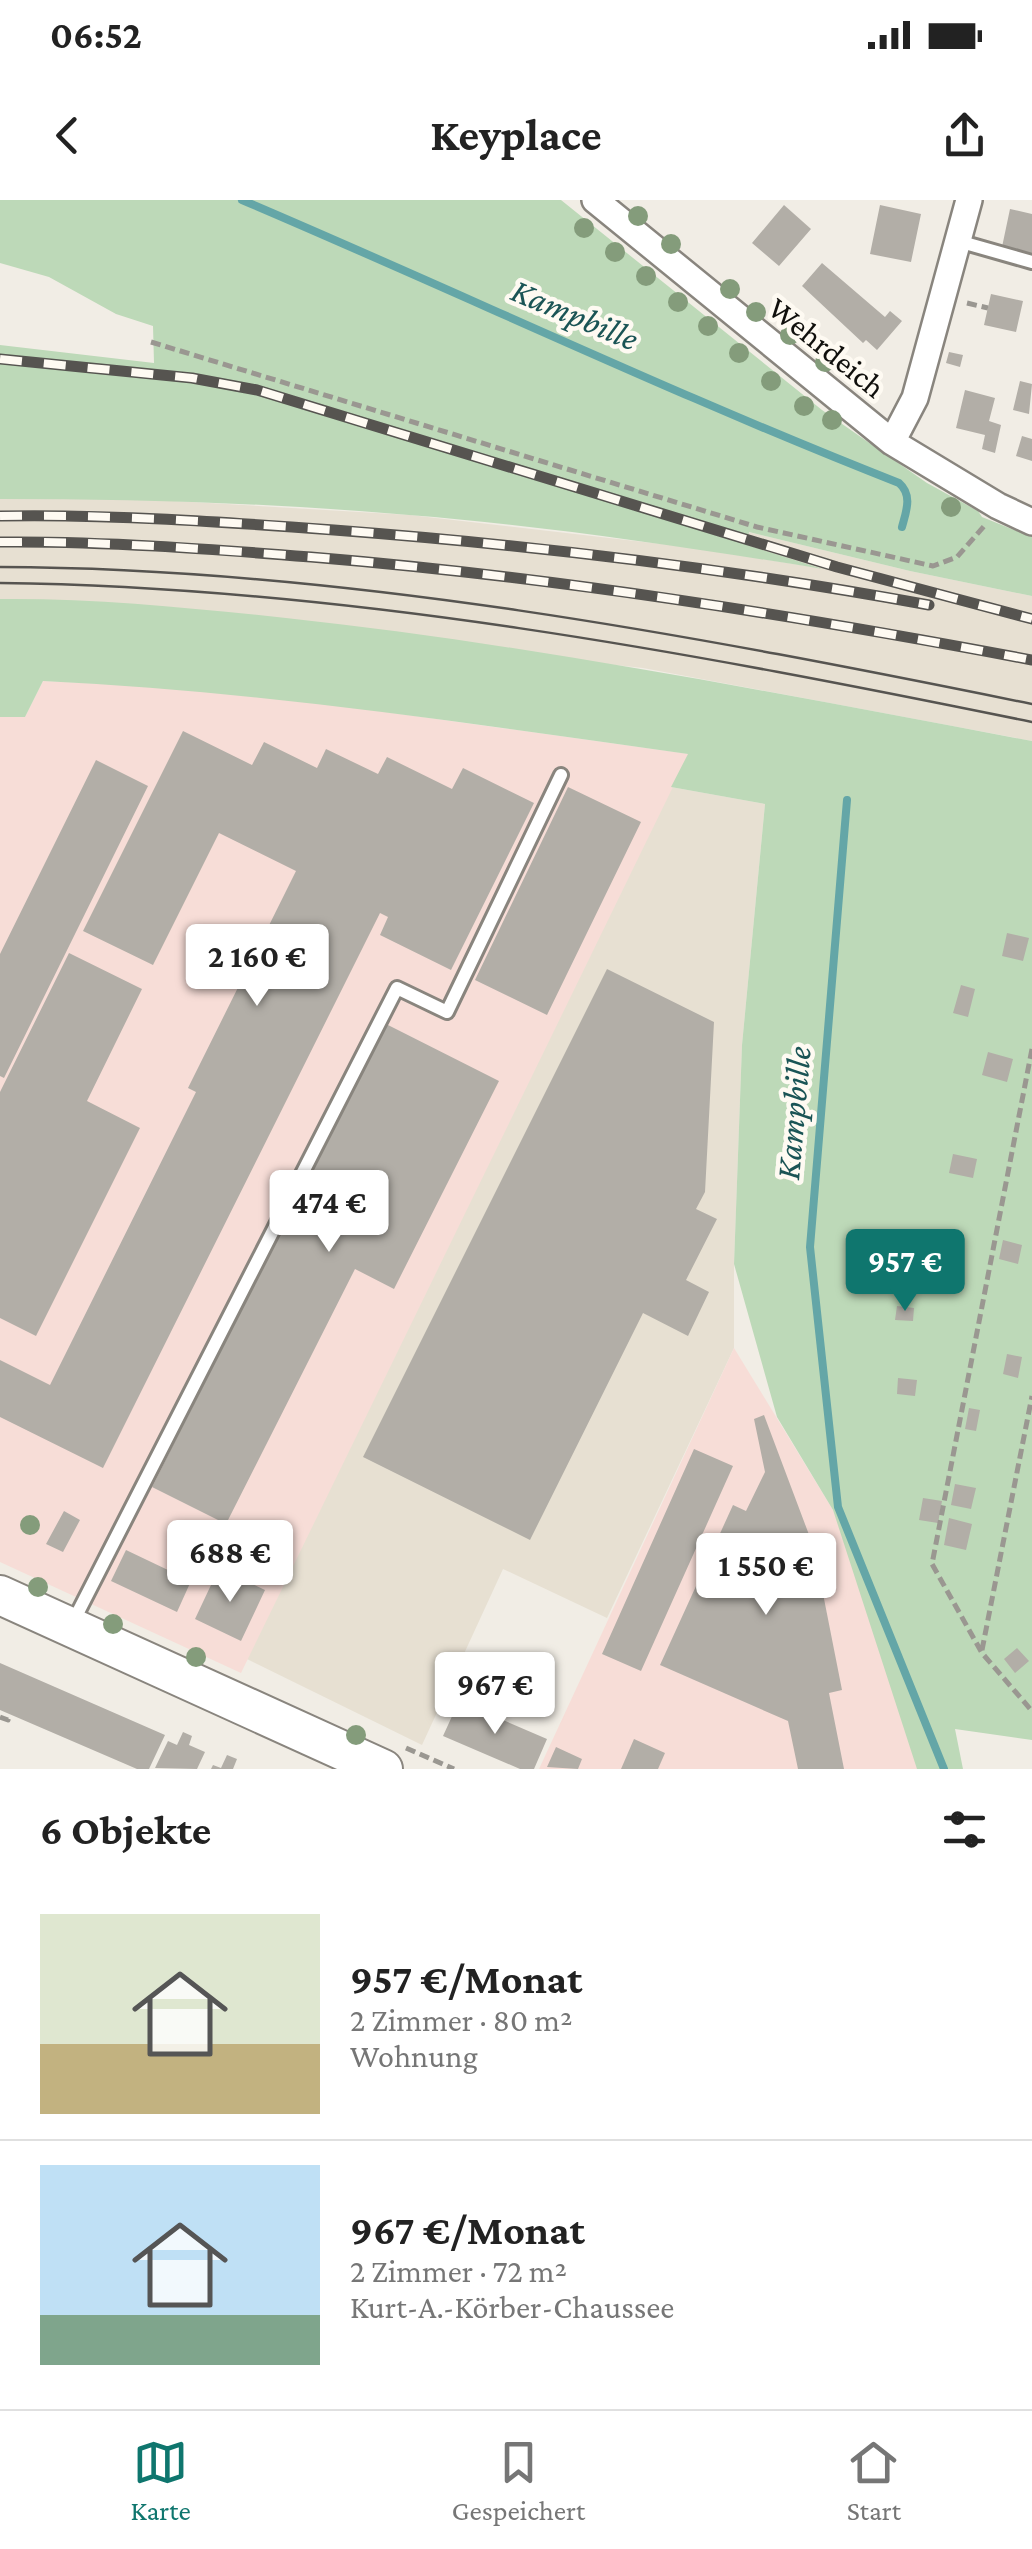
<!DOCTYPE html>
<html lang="de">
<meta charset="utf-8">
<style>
body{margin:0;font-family:"Crimson Pro",serif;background:#f6f6f6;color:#222;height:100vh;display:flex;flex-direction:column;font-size:38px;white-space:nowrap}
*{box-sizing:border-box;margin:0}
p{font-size:32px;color:#767676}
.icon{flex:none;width:55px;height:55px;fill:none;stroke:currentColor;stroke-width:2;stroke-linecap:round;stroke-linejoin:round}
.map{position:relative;height:1569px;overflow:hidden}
.sheet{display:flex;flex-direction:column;background:#fff;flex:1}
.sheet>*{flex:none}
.price{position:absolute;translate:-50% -85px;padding:0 22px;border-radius:10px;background:#fff;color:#222;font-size:32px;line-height:65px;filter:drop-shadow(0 2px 5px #0008)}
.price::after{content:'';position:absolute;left:50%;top:60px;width:30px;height:22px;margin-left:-15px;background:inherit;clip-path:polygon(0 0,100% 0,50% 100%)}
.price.active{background:#0f766e;color:#fff}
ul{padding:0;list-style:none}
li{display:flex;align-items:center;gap:30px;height:250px;padding:0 40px}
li+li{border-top:2px solid #e0e0e0}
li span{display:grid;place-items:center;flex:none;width:280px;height:200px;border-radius:0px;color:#555}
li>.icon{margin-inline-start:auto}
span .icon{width:120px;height:120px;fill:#fffc;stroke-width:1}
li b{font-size:42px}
h2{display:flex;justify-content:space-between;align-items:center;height:120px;padding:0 40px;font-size:42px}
.status{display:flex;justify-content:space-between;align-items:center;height:70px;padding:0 50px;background:#fff;direction:ltr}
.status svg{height:28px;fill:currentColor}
header{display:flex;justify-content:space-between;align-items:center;height:130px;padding:0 40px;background:#fff;font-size:45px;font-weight:700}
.tab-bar{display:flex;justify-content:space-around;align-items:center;height:140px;border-top:2px solid #e0e0e0;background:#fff;font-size:28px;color:#767676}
.tab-bar a{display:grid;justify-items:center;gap:5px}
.tab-bar .active{color:#0f766e}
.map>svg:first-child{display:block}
</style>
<div class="status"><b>06:52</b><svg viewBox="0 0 49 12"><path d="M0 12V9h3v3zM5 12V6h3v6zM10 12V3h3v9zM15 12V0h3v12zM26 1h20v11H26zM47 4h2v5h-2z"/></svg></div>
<header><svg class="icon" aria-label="back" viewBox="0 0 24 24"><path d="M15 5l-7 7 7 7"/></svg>Keyplace<svg class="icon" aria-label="share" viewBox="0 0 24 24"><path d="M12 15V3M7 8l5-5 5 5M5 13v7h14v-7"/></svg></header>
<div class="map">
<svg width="1032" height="1569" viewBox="0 0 1032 1569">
<rect width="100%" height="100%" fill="#f1ede5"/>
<!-- built -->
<path fill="#e7e0d2" d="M0 299H140L410 315 687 347 813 367 746 345 748 332 910 371 1032 396V541L643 468 0 399Z
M671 587 765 604 742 845 734 1064V1148L607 1418 503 1369 422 1545 243 1457Z"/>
<!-- industrial -->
<path fill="#f7ddd7" d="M43 481 167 487 286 498 689 554 241 1473 0 1362V517H25Z
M734 1148 833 1310 930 1569H539Z"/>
<!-- green -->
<path fill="#bdd9b8" d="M0 0H561L822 210 927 283 978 311 982 317 1032 337V396L910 371 749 332 747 345 823 369C686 347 547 326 409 315 273 303 136 299 0 299V145L154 163 153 126 116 114 49 77 0 63Z
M0 399C95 398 192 408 286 418 537 445 784 495 1032 541V1540L955 1529 963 1569H917L833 1310 777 1217 734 1064 742 845 765 604 671 587 688 554C473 524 260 491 43 481L25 517H0Z"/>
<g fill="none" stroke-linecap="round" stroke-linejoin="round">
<!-- stream -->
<path stroke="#64a6a7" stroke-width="8" d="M242 0C461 93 677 196 899 283 913 295 906 312 902 327
M847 600 810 1047 838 1307 944 1569"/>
</g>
<!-- building -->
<path fill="#b2aea7" d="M784 5 811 29 779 66 752 43Z
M880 5 921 14 911 62 870 54Z
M1010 9 1032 14V54L1002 47Z
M822 63 885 117 890 111 902 121 877 150 866 140 863 143 802 86Z
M991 94 1023 101 1016 132 984 125Z
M949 152 963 155 960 167 946 163Z
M1020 181 1032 184 1029 214 1013 210Z
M965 190 995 198 989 221 1001 225 995 253 982 249 985 235 956 228Z
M1022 236 1032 239V261L1016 256Z
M183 531 252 565 264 542 317 568 326 549 378 574 387 557 452 589 463 568 534 603 451 770 380 735 388 717 380 713 103 1268 0 1217V1160L50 1185 196 892 188 888 296 671 219 633 153 765 83 731Z
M96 560 148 586 4 878 0 876V754Z
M568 587 641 622 547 815 475 780Z
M1007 733 1029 738 1023 761 1002 756Z
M69 753 142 789 87 901 140 928 36 1136 0 1118V892Z
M607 769 714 822 705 992 696 1009 717 1019 686 1080 709 1092 688 1136 643 1113 530 1340 363 1257Z
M961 785 975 789 968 817 953 813Z
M386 824 499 881 394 1089 355 1069 226 1324 152 1287Z
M988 852 1013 859 1007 882 982 875Z
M953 954 977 959 973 978 949 973Z
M1003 1040 1022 1045 1018 1064 999 1059Z
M902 1048 920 1052 916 1071 898 1067Z
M897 1106 914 1108 913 1121 895 1120Z
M1007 1154 1022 1157 1018 1178 1003 1174Z
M898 1178 917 1180 915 1196 897 1194Z
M969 1208 980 1210 976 1231 965 1229Z
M764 1215 814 1348 842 1490 829 1493 844 1569H798L788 1521 660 1465 733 1305 746 1311 765 1272 754 1219Z
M694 1249 733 1266 641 1471 602 1454Z
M955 1284 976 1288 971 1309 951 1305Z
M923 1298 942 1301 938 1323 919 1320Z
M64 1311 80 1320 63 1352 46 1344Z
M949 1318 972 1324 966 1350 944 1345Z
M126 1350 191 1381 177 1412 111 1381Z
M219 1368 265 1390 241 1441 195 1419Z
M1017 1448 1029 1461 1015 1473 1004 1459Z
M0 1463 165 1535 149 1569H137L0 1510Z
M459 1501 547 1539 534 1569H520L443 1536Z
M183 1532 192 1536 189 1545 205 1552 197 1569 155 1568 168 1541 177 1545Z
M634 1539 665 1553 658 1569H621Z
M556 1547 582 1559 578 1569 547 1567Z
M227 1555 237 1559 233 1569H211L213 1565 221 1568Z"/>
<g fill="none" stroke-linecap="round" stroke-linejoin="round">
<!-- service casing -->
<g stroke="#89857e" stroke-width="18">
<path id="service" d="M958 41 1032 62
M72 1424 397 788 447 812 561 575"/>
</g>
<!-- minor casing -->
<g stroke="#89857e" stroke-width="30">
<path id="minor" d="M595 0 892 242 998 306 1032 322
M892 242 915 198 969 0"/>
</g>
<!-- secondary casing -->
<g stroke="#89857e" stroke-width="42">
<path id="secondary" d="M0 1395 383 1569"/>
</g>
<!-- path -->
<path stroke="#9a9791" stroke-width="5" stroke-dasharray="10 5" stroke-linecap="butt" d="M967 103 988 108
M151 142 757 327 933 366 957 357 985 325
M1032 849 932 1364 982 1453 1032 1511
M982 1450 1032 1196
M0 1517 8 1520 10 1514
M406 1548 454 1569"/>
<!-- service -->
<use href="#service" stroke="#fff" stroke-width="12"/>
<!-- minor -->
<use href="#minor" stroke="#fff" stroke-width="25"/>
<!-- secondary -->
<use href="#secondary" stroke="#fff" stroke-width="38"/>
<!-- tram -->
<path stroke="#565450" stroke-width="2.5" d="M0 367C342 368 697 436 1032 504
M0 383C346 387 694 453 1032 522"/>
<!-- rail casing -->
<g stroke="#565450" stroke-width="11">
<path id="rail" d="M0 159 192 178 257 190 837 367 1032 419
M0 316C111 314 223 322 334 330 533 345 732 369 929 405
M0 342C103 341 208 349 311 357 554 377 793 415 1032 460"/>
</g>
<!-- rail -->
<use href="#rail" stroke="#fefaf2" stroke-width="8" stroke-dasharray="22" stroke-linecap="butt"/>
</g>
<!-- trees -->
<g fill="#849c7b">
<circle cx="638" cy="16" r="10"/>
<circle cx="584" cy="28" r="10"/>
<circle cx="671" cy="44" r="10"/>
<circle cx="615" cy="52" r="10"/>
<circle cx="646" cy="76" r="10"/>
<circle cx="730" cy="89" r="10"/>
<circle cx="678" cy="102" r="10"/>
<circle cx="756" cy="112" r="10"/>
<circle cx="708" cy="126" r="10"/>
<circle cx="790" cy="135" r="10"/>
<circle cx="739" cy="153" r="10"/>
<circle cx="825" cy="162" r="10"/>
<circle cx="771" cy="181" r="10"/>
<circle cx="804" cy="206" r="10"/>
<circle cx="832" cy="220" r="10"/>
<circle cx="951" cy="307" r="10"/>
<circle cx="30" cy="1325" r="10"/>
<circle cx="179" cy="1344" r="10"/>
<circle cx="38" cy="1387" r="10"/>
<circle cx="113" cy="1424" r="10"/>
<circle cx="196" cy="1457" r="10"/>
<circle cx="356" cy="1535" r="10"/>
</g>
<g text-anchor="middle" stroke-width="9" stroke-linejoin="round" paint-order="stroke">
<!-- street labels -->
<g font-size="32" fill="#100f0c" stroke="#fefaf2">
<text transform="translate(827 147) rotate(39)" y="11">Wehrdeich</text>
</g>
<!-- water labels -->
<g font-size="35" font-style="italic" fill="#1a5455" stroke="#fefaf2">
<text transform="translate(575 114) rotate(23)" y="12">Kampbille</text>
<text transform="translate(793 913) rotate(-85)" y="12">Kampbille</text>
</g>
</g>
</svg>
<b class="price" style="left:257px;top:809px">2 160 €</b>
<b class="price" style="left:329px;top:1055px">474 €</b>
<b class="price active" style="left:905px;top:1114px">957 €</b>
<b class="price" style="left:230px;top:1405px">688 €</b>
<b class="price" style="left:766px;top:1418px">1 550 €</b>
<b class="price" style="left:495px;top:1537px">967 €</b>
</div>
<section class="sheet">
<h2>6 Objekte<svg class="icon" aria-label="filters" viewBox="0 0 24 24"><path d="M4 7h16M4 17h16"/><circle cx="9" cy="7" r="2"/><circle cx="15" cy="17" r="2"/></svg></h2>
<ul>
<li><span style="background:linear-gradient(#dfe7d0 65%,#c2b280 0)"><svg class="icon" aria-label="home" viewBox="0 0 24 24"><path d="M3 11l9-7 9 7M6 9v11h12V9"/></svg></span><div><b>957 €/Monat</b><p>2 Zimmer · 80 m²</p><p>Wohnung</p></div></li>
<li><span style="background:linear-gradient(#bfe0f5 75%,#7fa58c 0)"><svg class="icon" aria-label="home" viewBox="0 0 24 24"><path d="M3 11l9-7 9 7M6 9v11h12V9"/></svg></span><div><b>967 €/Monat</b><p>2 Zimmer · 72 m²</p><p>Kurt-A.-Körber-Chaussee</p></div></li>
</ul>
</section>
<nav class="tab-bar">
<a class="active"><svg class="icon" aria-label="map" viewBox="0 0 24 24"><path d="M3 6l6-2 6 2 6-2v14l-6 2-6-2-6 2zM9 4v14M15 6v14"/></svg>Karte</a>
<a><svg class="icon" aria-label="saved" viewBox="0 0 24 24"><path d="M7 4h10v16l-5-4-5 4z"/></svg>Gespeichert</a>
<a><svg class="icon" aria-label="home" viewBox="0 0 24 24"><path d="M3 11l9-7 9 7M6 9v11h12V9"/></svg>Start</a>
</nav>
